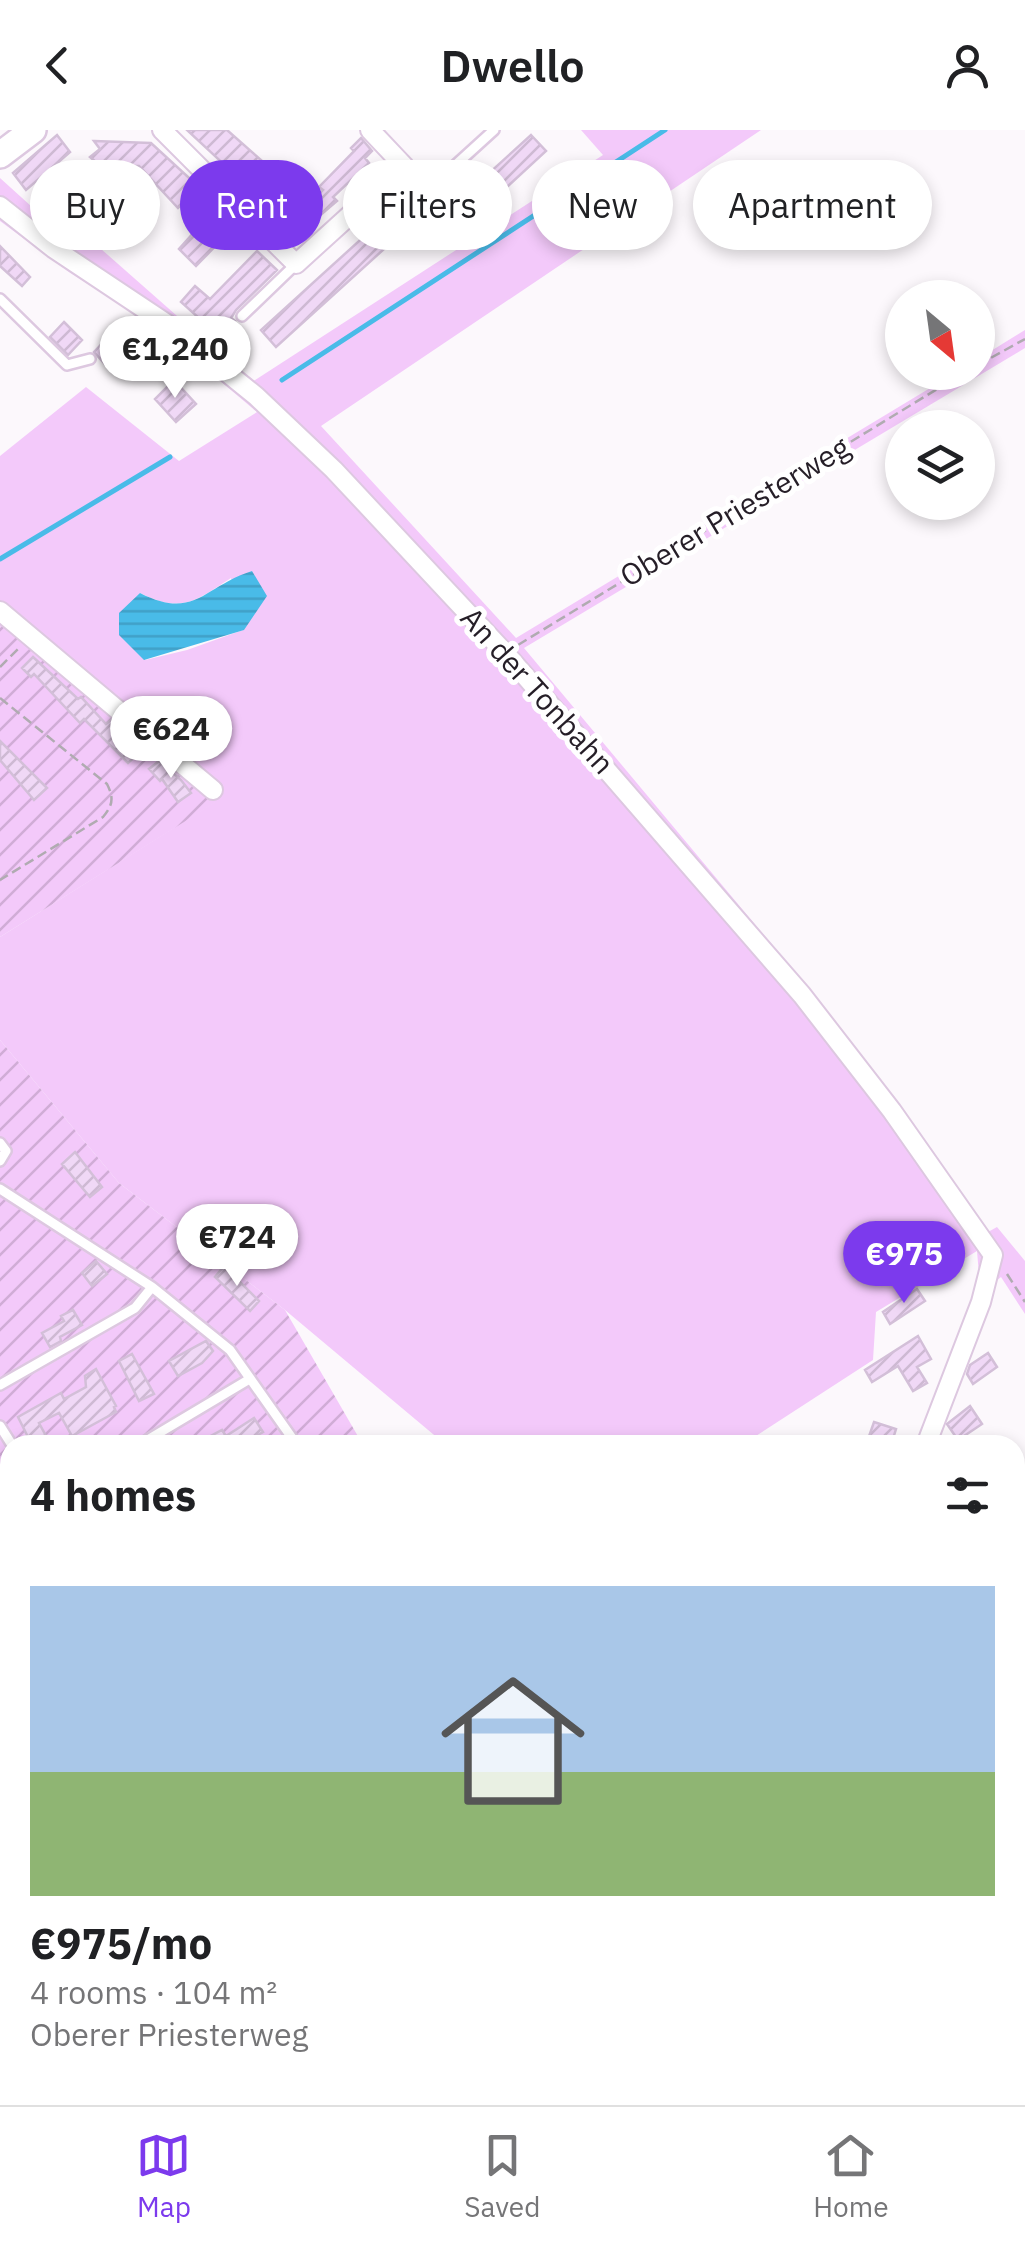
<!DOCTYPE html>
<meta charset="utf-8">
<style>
body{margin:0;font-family:"IBM Plex Sans",sans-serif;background:#f2f2f2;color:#202124;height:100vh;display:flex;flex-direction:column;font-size:38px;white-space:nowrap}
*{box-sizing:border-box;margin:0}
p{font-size:32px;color:#757577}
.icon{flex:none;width:55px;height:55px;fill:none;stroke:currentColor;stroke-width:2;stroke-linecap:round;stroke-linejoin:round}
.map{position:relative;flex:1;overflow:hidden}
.panel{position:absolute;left:0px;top:1305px;width:1025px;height:670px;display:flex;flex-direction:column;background:#fff;border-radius:30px 30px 0 0;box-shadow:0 5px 15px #0003}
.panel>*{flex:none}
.top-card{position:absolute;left:30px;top:30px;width:965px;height:90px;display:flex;gap:20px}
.needle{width:65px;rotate:151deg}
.controls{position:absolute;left:885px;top:150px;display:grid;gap:20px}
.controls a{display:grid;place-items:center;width:110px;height:110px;border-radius:50%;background:#fff;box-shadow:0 5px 15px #0003;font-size:50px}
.price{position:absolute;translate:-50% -85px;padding:0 22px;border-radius:35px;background:#fff;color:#222;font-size:32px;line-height:65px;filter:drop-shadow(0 2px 5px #0008)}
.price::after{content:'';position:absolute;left:50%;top:60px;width:30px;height:22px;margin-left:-15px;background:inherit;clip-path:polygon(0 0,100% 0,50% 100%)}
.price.current{background:#7c3aed;color:#fff}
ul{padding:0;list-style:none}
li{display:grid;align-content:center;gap:20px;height:530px;padding:0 30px}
li span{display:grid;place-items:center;height:310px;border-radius:0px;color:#555}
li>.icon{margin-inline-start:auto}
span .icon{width:180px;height:180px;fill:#fffc;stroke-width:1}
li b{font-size:42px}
h2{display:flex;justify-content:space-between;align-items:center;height:120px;padding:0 30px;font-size:42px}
.chip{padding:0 35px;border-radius:45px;background:#fff;box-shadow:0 5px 15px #0003;font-size:35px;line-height:90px}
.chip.current{background:#7c3aed;color:#fff}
header{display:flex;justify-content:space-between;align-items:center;height:130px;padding:0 30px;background:#fff;font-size:45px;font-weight:600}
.dock{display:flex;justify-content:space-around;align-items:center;height:140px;border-top:2px solid #e0e0e0;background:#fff;font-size:28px;color:#757577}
.dock a{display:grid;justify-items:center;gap:5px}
.dock .current{color:#7c3aed}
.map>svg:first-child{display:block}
</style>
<header><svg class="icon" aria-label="back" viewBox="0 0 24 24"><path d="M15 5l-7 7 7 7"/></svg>Dwello<svg class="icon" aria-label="person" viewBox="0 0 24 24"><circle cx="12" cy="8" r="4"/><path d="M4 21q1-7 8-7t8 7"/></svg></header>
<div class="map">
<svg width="1025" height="1975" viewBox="0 0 1025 1975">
<defs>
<pattern id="garden-furrows" width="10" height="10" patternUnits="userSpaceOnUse" patternTransform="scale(2.5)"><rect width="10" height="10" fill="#f3c9fa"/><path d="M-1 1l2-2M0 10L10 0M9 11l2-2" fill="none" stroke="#d0acd6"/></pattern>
<pattern id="water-rules" width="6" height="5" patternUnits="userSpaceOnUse" patternTransform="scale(2.5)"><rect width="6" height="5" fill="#49bbe8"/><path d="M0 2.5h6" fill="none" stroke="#40a0c7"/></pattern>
<pattern id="building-hatch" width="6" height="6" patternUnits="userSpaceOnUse" patternTransform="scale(2.5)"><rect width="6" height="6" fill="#f0d8f6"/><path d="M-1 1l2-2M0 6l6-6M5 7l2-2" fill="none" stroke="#ceb9d3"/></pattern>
</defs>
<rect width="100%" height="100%" fill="#fcf8fc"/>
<!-- grass -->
<path fill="#f3c9fa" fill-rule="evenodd" d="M581 0H761L321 296 516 508 955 243 978 242V229L1025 200V218L524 518 809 859 899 977 988 1102 997 1097 1025 1131V1184L1001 1147 974 1169 979 1145 977 1121 876 1182 873 1230 742 1315H446L285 1180 119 1053 0 910V807L215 672 0 492V326L86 257 179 331 257 282 160 200 69 142 0 91V48L52 95 92 111 252 252 603 25ZM231 448 243 500 187 520 145 530 140 463C181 484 196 471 231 448Z
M1025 1382V1867L1015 1859V1389Z"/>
<!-- garden -->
<path fill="url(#garden-furrows)" d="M0 492 216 672 0 807Z
M0 910 119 1053 285 1180 363 1315H10V1937L0 1945Z"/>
<!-- water -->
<path fill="url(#water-rules)" d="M252 441 267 466 244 500 144 530 119 505V483L140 463C195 491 204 456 252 441Z"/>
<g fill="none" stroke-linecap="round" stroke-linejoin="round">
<!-- stream -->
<path stroke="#49bbe8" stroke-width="5" d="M282 250 665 0
M0 429 170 327"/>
</g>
<!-- building -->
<path fill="url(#building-hatch)" stroke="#d3bfd8" stroke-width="2.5" d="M187 0H227L279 46 258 66Z
M57 5 70 22 26 60 13 43Z
M531 5 546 21 470 91 455 74Z
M361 8 372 21 365 28 369 33 333 67 337 71 316 89 312 86 302 95 286 82 298 69 307 76 323 60 319 57 354 21 351 18Z
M94 11 151 13 199 57 178 78 139 36H122L111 45 90 27 100 19Z
M100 47 116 63 98 81 82 65Z
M412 63 427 80 276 217 261 200Z
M214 69 228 84 225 87 233 98 196 136 179 119 213 81 208 76Z
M0 116 30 147 22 156 0 136Z
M257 121 277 140 236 180 231 188 235 191 220 207 181 172 195 156 210 169Z
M64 192 82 210 68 225 50 207Z
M115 200 134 219 112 242 94 222Z
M174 250 196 274 176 292 155 269Z
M33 527 78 569 81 567 106 594 111 590 140 622 128 633 84 589 80 593 34 544 31 547 22 538Z
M0 611 47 658 34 670 0 630Z
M159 631 181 650 191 663 178 672 162 649 160 651 149 639Z
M75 1022 102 1057 90 1067 62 1034Z
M96 1131 107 1144 92 1156 82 1143Z
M224 1136 259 1171 250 1181 215 1147Z
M917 1159 925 1171 890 1194 883 1182Z
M73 1180 82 1195 60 1207 61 1211 50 1217 42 1203 64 1191 61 1186Z
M918 1206 931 1229 917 1237 927 1253 913 1261 898 1236 872 1252 865 1240Z
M206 1211 213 1221 202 1233 178 1246 169 1231Z
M988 1223 997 1237 973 1254 967 1244 970 1235Z
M132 1224 154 1264 139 1271 119 1231Z
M96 1239 116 1276 114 1277 116 1282 72 1306 59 1283 39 1293 51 1315H32L18 1287 61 1263 64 1269 86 1257 85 1246Z
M970 1276 982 1294 958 1310 947 1294Z
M254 1288 263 1302 240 1315H211L209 1307 222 1300 226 1306Z
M874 1292 896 1299 891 1315H866Z"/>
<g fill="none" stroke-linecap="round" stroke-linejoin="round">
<!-- lane casing -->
<g stroke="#ddc8e0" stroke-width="14">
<path id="lane" d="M404 36 428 60 494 0
M0 169 67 235 90 229
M242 186 296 134
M0 1013 6 1021 0 1031
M0 1059 152 1157 230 1220 297 1315
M0 1255 135 1178 152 1157
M0 1296 12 1315
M139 1315 248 1250
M0 1436 10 1454
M0 1551 10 1543
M0 1660 10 1673
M0 1702 10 1694
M0 1860 10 1852"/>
</g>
<!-- street casing -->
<g stroke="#ddc8e0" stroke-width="22">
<path id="street" d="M162 0 296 134 404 36 370 0
M0 76 53 118 167 194 256 266 334 340 506 524 802 865 892 981 993 1125 981 1172 926 1315
M0 481 213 660
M1015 1835 1025 1846
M600 1965 610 1975
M961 1965 973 1975
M45 1975 57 1965
M471 1975 481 1965"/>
</g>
<!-- secondary casing -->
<g stroke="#ddc8e0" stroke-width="30">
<path id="secondary" d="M0 25 33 0"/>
</g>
<!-- path -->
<path stroke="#b0abb1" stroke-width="2.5" stroke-dasharray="10 5" stroke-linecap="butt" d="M978 235 1025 209
M518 515 965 242
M0 537 19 518
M0 568 107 654C114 668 113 675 103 687L0 750
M1007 1144 1025 1172
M1015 1395 1025 1388"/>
<!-- lane -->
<use href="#lane" stroke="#fff" stroke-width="9"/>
<!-- street -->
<use href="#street" stroke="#fff" stroke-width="18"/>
<!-- secondary -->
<use href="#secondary" stroke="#fff" stroke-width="25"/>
</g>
<g text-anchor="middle" stroke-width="10" stroke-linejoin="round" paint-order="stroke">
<!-- street labels -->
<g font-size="30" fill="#251e27" stroke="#fff">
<text transform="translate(735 382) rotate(-31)" y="10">Oberer Priesterweg</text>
<text transform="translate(537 561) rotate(48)" y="10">An der Tonbahn</text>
</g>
</g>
</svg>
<div class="controls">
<a><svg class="needle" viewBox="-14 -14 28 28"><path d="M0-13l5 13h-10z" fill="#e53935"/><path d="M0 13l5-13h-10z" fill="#757577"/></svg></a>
<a><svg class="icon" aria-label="layers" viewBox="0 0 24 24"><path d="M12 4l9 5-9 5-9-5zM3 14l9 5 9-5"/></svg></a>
</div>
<b class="price" style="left:175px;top:271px">€1,240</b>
<b class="price" style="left:171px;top:651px">€624</b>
<b class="price" style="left:237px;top:1159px">€724</b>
<b class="price current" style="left:904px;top:1176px">€975</b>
<div class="top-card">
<a class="chip">Buy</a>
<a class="chip current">Rent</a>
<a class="chip">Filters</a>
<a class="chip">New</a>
<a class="chip">Apartment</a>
</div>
<section class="panel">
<h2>4 homes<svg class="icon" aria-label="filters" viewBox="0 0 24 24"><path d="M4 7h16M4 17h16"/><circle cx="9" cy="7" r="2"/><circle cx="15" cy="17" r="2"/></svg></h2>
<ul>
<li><span style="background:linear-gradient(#a9c7e8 60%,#8fb573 0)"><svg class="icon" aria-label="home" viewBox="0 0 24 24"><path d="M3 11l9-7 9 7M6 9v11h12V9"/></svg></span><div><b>€975/mo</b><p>4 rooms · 104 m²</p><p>Oberer Priesterweg</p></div></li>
</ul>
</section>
</div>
<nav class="dock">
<a class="current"><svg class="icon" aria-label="map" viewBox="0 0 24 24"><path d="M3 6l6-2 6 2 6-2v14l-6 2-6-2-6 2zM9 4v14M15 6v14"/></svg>Map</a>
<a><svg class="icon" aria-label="saved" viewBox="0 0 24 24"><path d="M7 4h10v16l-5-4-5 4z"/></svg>Saved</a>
<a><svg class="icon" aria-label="home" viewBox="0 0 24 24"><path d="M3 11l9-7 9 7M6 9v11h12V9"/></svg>Home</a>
</nav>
